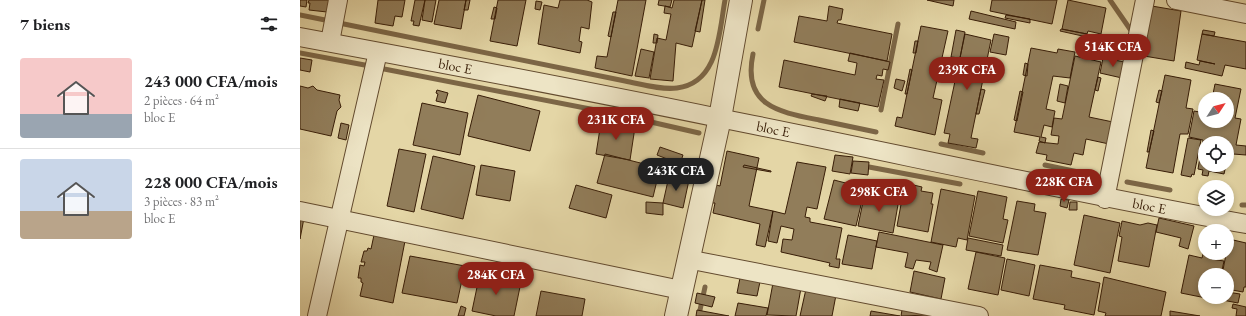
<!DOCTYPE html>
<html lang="fr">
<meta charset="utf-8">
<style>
body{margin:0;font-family:"EB Garamond",serif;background:#f6f6f6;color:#202124;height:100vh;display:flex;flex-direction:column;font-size:15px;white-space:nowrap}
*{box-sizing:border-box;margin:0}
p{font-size:13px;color:#757577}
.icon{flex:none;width:22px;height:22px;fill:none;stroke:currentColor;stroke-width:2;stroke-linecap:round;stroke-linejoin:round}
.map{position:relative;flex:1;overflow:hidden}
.panel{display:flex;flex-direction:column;background:#fff;width:300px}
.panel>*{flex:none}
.needle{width:26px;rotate:54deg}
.controls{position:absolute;left:898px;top:92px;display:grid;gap:8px}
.controls a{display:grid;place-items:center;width:36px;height:36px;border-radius:50%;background:#fff;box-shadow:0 2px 6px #0003;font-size:20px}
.price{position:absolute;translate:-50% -34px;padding:0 9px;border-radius:14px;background:#8f2418;color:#fff;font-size:13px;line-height:26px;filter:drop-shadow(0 1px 2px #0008)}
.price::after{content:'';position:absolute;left:50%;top:24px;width:12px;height:9px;margin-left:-6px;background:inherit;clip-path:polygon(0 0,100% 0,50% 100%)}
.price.selected{background:#222;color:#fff}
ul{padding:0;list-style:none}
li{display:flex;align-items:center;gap:12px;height:100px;padding:0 20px}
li+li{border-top:1px solid #e0e0e0}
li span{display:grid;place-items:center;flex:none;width:112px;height:80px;border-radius:4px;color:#555}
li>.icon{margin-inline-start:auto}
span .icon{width:48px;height:48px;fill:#fffc;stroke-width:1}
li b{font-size:17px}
h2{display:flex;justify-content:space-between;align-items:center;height:48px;padding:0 20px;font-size:17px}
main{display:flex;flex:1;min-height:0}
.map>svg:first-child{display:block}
</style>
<main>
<section class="panel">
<h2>7 biens<svg class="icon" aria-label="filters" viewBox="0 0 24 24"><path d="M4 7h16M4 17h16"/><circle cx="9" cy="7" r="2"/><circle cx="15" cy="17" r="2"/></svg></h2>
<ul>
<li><span style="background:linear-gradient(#f6c9c9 70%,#9aa5b1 0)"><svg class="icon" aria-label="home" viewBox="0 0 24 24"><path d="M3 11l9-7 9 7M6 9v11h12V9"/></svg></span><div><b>243 000 CFA/mois</b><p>2 pièces · 64 m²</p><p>bloc E</p></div></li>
<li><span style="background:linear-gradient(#c9d6e8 65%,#b9a48a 0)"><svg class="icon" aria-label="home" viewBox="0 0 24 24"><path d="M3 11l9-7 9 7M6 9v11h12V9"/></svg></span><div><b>228 000 CFA/mois</b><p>3 pièces · 83 m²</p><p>bloc E</p></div></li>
</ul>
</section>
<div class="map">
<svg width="946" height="316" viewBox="0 0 946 316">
<rect width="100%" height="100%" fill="#e4d6a6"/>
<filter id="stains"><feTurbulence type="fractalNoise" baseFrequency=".005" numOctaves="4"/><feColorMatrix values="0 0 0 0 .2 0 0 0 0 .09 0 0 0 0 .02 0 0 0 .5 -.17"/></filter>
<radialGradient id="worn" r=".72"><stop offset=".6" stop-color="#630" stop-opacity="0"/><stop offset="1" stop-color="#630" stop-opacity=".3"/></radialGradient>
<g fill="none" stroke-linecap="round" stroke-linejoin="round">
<!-- stream -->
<path stroke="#7c6646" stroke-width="5" d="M810 0 832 32V35
M0 15 30 21
M39 23 325 81C341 84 360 90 377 88 419 83 419 32 425 0
M458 29 464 0
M0 53 70 66
M453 54C442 106 479 112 519 120 538 124 557 128 576 132
M79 68 316 114 399 133
M581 110 598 24
M641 144 683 153
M745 165 783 173
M569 167 660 184
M827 182 870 190
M942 205H946
M400 310 405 287"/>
</g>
<!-- building -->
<path fill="#917d5a" stroke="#381d07" d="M0 0H7L6 7 0 6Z
M9 0H29L27 12 9 10 10 3H8Z
M78 0H105L102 17 95 16 93 26 75 23Z
M115 0H125L119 26 113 25 114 21H111Z
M125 0H136L132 22 122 20Z
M139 0H166L161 29 134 24Z
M166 0H170L168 10H164Z
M198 0H226L217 46 190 41Z
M260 0H287L292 2 289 29 281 27 279 41 282 42 280 53 238 44 244 5 258 8Z
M318 0H346L332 76 295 68 297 56 307 57Z
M359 0H372L370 7 358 5Z
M374 0H402L392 47 376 43 373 81 350 79 357 38 366 40 371 14 364 13 365 6 372 8Z
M402 0H405L400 32 395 31Z
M627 0H654L653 6Z
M692 0H757L752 24 690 11Z
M768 0 806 8 801 34 788 31 787 34 762 29Z
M236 1 242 2 240 10 235 9Z
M846 5 881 11 874 61 838 55Z
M529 6 543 9 541 20H538L537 23 592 34 587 61 494 42 499 16 527 21Z
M194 7 197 8 195 19H191Z
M671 11 716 22 715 29 669 19Z
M313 12H316L311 37 308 36Z
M706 15 730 19V23L705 18Z
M621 26 648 31 633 98 642 100 635 135 595 126 597 117 602 118Z
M761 29 787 34V37L760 31Z
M656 30 665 32 660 58 651 57Z
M903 30 915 32 914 36 902 34Z
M354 34 358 35 357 43H353Z
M665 34 691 40 671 138 678 139 676 148 648 143 650 134 644 133Z
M694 34 709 37 706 55 690 52Z
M902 34 946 42V69L925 65 922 76 885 68 886 62 899 65 900 61 915 64 897 60Z
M615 41H618L616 53H613Z
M731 48 757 53 758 49 775 52 770 78 753 76 746 109 755 111 752 127 744 125 741 137 746 138 745 143 739 141 740 137 714 132Z
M341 49 354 52 349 78 335 76Z
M550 53 590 62 588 70 583 69 582 76 577 75 576 79 584 80 578 107 479 87 484 60 555 75 557 63 548 61Z
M775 56 801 62 789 117 813 122 809 144 786 139 783 155 774 153 771 165 746 160 747 155 736 153 739 142 758 144 759 136 751 135 754 118 762 119Z
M0 58 12 60 10 72 0 70Z
M803 58 825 62 822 78 800 73Z
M725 63 728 64 727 76 723 75Z
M610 69 612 70 607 94H605Z
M865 75 891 80 886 108 893 109 888 134H880L873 173 846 168Z
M798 77 801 78 798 91 795 90Z
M596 79 605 81 602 91 594 88Z
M760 84 768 86 765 103 757 101Z
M915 84 941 89 935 118 941 119 936 145 946 146V155L933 154 931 159H927V143H905V165H926L924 174 909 171 908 176 902 175 903 170 898 169 903 140 889 137 894 111 905 113V121H927V99H912Z
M0 86 8 88 13 86 17 90 40 95 39 100 41 107 37 111 31 136 0 129Z
M681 89 685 90 679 114H676Z
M137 90 148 93 145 103 136 101 138 94 136 93Z
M859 90 862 91 859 103 856 102Z
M720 91 723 92 717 121 714 120Z
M512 94 527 96 525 101 511 96Z
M178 95 240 111 230 151 168 136Z
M540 99 560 103 558 111 539 107Z
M122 103 168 113 160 155 113 145Z
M301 122 335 127 330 160 296 154Z
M41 123 49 125 46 140 38 138Z
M851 130 854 131 849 152H847Z
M888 138 901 140 894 175 892 174 891 177 881 175Z
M360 147 383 155 380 164 357 155Z
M99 149 126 154 114 212 87 206Z
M427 151 459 158 449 206 473 211 465 247 456 245 460 224 413 213 415 203H412L416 185 420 186Z
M305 154 360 168 353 197 297 183Z
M535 155 553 157 550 174 532 171Z
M133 156 175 166 163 219 121 209Z
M553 161 569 162 568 175 551 173Z
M497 162 526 167 517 209 507 207 505 217 510 218V222L542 228 536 259H540L539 268 529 266 530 263 481 252 483 239 492 240 494 229 481 226 477 243 468 241 473 211 485 214Z
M181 165 215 171 210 201 176 195Z
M444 165 471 171V172L443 167Z
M369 176 389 180 383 208 363 203Z
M534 180 565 188 556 226 524 219Z
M605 183 622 187 621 191 633 193 631 204H633L628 232 597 226Z
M276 185 312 195 306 218 269 208Z
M641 189 675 196 667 240 658 238 656 247 631 242Z
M678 191 707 197 703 219 708 220 703 243 669 236Z
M565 192 599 199 593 233 558 226Z
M761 199 769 200 767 208 760 206Z
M717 201 735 204 734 211 746 213 738 255 707 250Z
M346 202 363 203V215L346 213Z
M770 202H777V210H769Z
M784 215 820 223 810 273 774 265Z
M0 217 4 218 0 239Z
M859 218 894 226 888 249 879 246 881 238 856 232Z
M822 221 840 225 848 223 857 225 849 267 818 261 822 237 819 236Z
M579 232 643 245 637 272 629 269 631 262 616 260 613 269 605 267 608 253 576 247Z
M74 235 105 241 93 303 60 296 63 283 61 282V278H58L60 265 64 266 65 262H61L64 251H67L68 248 71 249Z
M548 235 577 241 572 269 542 264Z
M668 238 703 245 701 256 666 250Z
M929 239 946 243V287H944L943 292 927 289V275H922Z
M904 250 905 253H913L911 259 924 261 921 275H905V297H917L916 300 881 293 889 255 902 258Z
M676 252 705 258 698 295 668 289Z
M110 256 165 266 157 303 102 293Z
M707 259 735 265 729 296 701 290Z
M740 265 772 271 771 277 800 283 794 315 764 309 765 305 733 299Z
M614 271 645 278 641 299 610 292Z
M180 273 221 282 214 316H196L172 311Z
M441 273 461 277 457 296 437 293Z
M804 277 866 292 861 316H805L806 313 798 311Z
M473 283 501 288 496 316 467 315Z
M506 289 536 295 532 316H500Z
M241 291 285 299 282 316H236Z
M927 292 940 294 938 303 917 299 918 297H927Z
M397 293 415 297 412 307 395 303Z
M438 303 468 308 466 316H435Z
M933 304 946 307V316H936L937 309 932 308Z
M161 306 166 308 164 316H158Z
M397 310 429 316H396Z
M602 310 629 315 601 316Z
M571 311 600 316H570Z
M870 311 900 316H870Z"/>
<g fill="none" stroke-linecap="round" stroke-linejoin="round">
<!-- minor casing -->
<g stroke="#634b2f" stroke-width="20">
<g id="minor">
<path d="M876 0 946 14"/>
<path id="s1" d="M0 37C140 63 279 89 419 118 595 153 769 192 946 224"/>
<path d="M30 42 38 0"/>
<path d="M805 199 845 0"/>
<path d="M0 211 381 290"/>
<path d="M387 259 679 316"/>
<path d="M17 316 78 52"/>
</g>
</g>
<!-- tertiary casing -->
<g stroke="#634b2f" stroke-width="24">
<path id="tertiary" d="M376 316 420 118 441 0"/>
</g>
<!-- minor -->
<use href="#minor" stroke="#ede4c5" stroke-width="18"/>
<!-- tertiary -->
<use href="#tertiary" stroke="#ede4c5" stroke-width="22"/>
</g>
<g text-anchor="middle" stroke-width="4" stroke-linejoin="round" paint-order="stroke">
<!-- street labels -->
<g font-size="14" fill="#381d07" stroke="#ede4c5">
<text dy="5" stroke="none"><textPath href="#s1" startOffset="158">bloc E</textPath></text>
<text dy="5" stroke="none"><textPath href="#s1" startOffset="482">bloc E</textPath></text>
<text dy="5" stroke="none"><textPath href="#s1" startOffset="866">bloc E</textPath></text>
</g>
</g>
<rect width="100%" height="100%" filter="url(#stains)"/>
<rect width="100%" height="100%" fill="url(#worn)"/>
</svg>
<div class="controls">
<a><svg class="needle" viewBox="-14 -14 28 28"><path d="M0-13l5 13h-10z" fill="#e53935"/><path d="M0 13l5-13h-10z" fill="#757577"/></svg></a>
<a><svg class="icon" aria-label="locate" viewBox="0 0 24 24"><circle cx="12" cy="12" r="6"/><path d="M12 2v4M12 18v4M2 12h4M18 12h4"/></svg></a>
<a><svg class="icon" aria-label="layers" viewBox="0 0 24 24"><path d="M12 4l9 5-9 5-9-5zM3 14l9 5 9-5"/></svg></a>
<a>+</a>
<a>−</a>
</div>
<b class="price" style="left:813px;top:68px">514K CFA</b>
<b class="price" style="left:667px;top:91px">239K CFA</b>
<b class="price" style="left:316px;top:141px">231K CFA</b>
<b class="price selected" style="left:376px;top:192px">243K CFA</b>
<b class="price" style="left:764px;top:203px">228K CFA</b>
<b class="price" style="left:579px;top:213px">298K CFA</b>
<b class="price" style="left:196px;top:296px">284K CFA</b>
</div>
</main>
